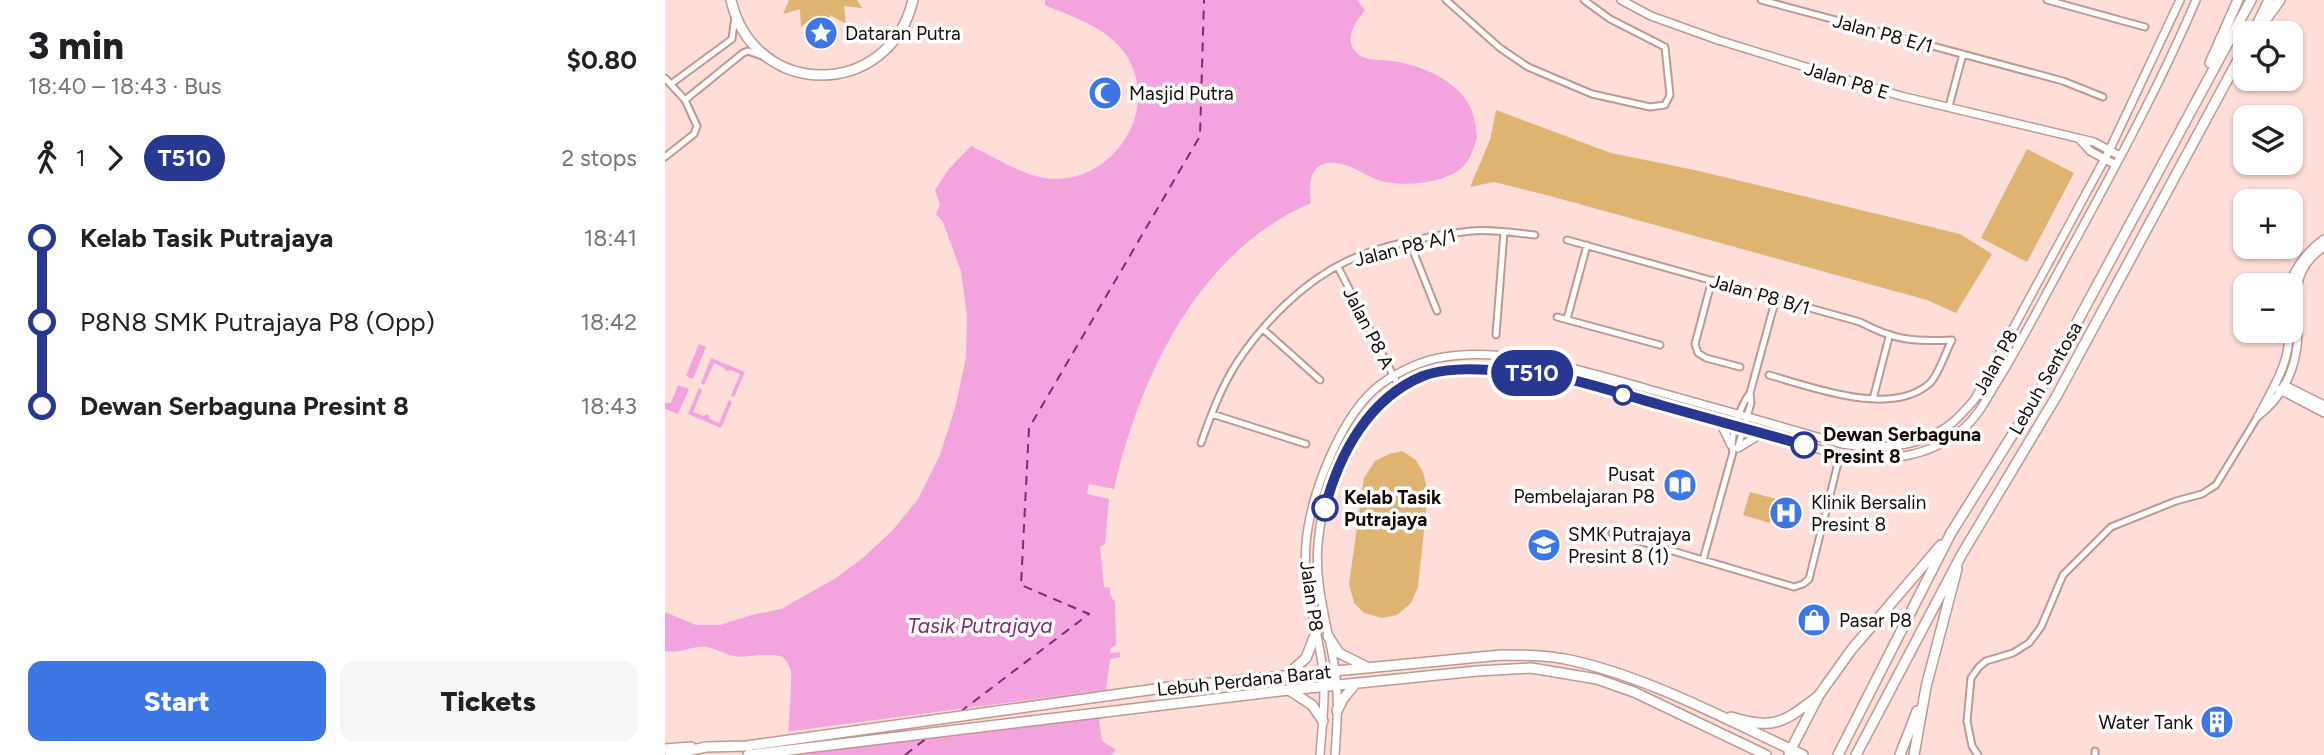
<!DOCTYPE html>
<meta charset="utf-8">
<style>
:root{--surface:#fff;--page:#f6f6f6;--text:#202124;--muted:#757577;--accent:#3d76e5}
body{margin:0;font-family:Figtree,sans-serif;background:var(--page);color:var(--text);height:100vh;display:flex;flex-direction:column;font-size:26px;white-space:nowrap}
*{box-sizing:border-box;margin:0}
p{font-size:23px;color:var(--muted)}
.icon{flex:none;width:38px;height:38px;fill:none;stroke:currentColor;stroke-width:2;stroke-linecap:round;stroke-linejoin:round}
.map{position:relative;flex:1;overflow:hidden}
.sheet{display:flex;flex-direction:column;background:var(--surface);width:665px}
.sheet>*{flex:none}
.badge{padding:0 14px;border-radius:23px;font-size:24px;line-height:46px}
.fabs{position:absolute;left:1568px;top:21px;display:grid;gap:14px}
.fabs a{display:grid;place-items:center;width:70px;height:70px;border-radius:14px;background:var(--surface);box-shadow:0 2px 5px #0004;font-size:35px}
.map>.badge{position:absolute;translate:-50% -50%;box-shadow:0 0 0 4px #fff}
.legs{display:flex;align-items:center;gap:10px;height:77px;padding:0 28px;font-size:23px}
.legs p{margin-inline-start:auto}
.overview{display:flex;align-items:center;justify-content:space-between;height:119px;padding:0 28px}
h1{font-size:38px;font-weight:800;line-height:52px}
.cta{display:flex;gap:14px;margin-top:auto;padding:14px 28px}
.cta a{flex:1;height:80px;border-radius:14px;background:var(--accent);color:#fff;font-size:28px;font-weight:800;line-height:80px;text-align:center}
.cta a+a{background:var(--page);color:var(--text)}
ul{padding:0 28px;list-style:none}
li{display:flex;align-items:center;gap:24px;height:84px;font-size:26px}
li i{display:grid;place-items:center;width:10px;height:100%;margin:0 9px;background:currentColor}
li i::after{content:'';width:18px;height:18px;margin:-9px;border:5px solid;border-radius:50%;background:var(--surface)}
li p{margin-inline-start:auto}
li:first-child i{background:linear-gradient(#0000 50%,currentColor 0)}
li:last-child i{background:linear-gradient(currentColor 50%,#0000 0)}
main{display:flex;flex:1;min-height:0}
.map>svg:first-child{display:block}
.green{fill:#dfb471}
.water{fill:#f3a3dd}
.pier{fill:#ffddd8}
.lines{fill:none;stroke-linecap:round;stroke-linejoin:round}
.ferry{stroke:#842971;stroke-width:2;stroke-dasharray:9 7;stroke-linecap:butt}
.minor-casing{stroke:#bf9892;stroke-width:9}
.tertiary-casing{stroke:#bf9892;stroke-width:10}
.primary-casing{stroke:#bf9892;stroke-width:12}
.minor{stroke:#fff;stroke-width:5}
.tertiary{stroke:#fff;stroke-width:7}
.primary{stroke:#fff;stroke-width:9}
.line-1-casing{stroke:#fff;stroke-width:16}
.line-1{stroke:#283890;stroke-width:10}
.stop-1-dot{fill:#fff;stroke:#283890;stroke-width:3.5}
.labels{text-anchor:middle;stroke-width:7;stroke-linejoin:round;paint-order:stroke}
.poi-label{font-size:19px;fill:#160907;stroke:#fff;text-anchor:start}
.street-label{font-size:19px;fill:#160907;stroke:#fff}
.stop-label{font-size:19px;font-weight:bold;fill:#160907;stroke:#fff;text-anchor:start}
.water-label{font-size:21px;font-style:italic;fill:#842971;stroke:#fff}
</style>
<main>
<section class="sheet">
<div class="overview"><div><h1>3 min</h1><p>18:40 – 18:43 · Bus</p></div><b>$0.80</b></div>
<div class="legs"><svg class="icon" aria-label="walk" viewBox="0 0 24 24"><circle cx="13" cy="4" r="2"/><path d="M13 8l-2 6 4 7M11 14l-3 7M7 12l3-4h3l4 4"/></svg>1<svg class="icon" aria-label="forward" viewBox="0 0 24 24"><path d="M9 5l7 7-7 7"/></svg><b class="badge" style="background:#283890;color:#fff">T510</b><p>2 stops</p></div>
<ul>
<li><i style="color:#283890"></i><b>Kelab Tasik Putrajaya</b><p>18:41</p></li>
<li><i style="color:#283890"></i><span>P8N8 SMK Putrajaya P8 (Opp)</span><p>18:42</p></li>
<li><i style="color:#283890"></i><b>Dewan Serbaguna Presint 8</b><p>18:43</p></li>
</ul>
<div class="cta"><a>Start</a><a>Tickets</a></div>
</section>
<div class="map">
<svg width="1659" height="755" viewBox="0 0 1659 755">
<rect width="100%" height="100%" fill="#ffddd8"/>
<path class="green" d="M124,0H192L197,8L179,6L181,24L165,15L159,31L150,16L136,27L135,9L118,14Z
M831,110L946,153L1034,171L1295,234L1327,254L1291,313L1262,300L885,196L829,182L805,187L825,140Z
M1362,149L1409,173L1362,262L1316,238Z
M737,451L751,460L758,472L763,492L753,587L746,603L732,615L717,618L699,613L689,603L684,584L699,478L710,461L724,454Z
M1085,492L1111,499L1105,523L1078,515Z"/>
<path class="water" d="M380,0H692L700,10C691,22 678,38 691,52C700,62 715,59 726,61C757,64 803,85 809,118C810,126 814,137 810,144C808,150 805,158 801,163C786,184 738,187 716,181C703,177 690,167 677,164C647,157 642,180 646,203C533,252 475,375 449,489L424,484L422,494L444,499L440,544L435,547L439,587L445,588V595L450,602L451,645L446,648L445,653L455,652V657L445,659L441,690L443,704L434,721L437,741L451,750L446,755H121C123,748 127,679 126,671C125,666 121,661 118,657C101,651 86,659 69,656C57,654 45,644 32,647C20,649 13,653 0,651V612L31,625H55L87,615L116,609L171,578L199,557L228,530L253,499L275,455L290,408L301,358L302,315L296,271L278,222L271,214L275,205L270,190L283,170L306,146C330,157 354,174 380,178C445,188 498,111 461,55C442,27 410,18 380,5Z
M34,344L41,347L28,379L21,376Z
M46,358L80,372L69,397L66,396L75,374L66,370L61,371L58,367L49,363L39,385L36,383Z
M13,385L24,389L13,414L0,409V403H6Z
M34,388L37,390L28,412L38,416L43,414L45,419L54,423L64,400L67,402L56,428L23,414Z"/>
<path class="pier" d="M445,689L446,705L441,715L132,755H118L120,747L119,732Z"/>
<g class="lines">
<path class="ferry" d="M295,712L424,614L356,585L364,428L535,136L539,0
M240,755L263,737"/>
<defs>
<path id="minor" d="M781,0L835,48L863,67L927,94L985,107L1000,105L1005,95L1000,47L945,19L919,0
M1096,0L1398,81L1438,97
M1382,0L1480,27
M0,78L20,100L32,126L29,134L0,157
M6,84L67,39L70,16
M20,100L78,53L83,51L97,56
M1284,106L1298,54
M902,240L1195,322C1229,340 1248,342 1287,340C1281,351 1273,376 1265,383C1227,418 1146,387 1104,375
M745,243L772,311
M673,267L735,389
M1047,280L1030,344L1033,353L1041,358L1075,367
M892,317L995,345
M902,319L922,245
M598,329L655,380
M831,335L839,232
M1208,399L1224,337
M547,414L641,444
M536,443C546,415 556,387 573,361C600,321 638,282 682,261C717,245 768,235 806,231C827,229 849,233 870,235
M1073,447L1086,403L1085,393L1111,298
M947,533L1129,587L1138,584L1144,579L1175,455
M1038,560L1068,452C1064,438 1076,404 1085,393
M1430,751V755
M1313,755L1307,746L1302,721L1306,678L1314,667L1321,661L1348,653L1364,643L1376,627L1398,575L1446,527L1511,501L1537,494L1551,485L1593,416"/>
<path id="tertiary" d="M956,0L986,16L1053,40L1186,81L1236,96L1429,142L1455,156
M1416,141L1425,151L1451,165
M1624,285C1631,266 1642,251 1659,239
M1619,385L1659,405
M1613,389L1659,413
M1595,413C1609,386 1625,362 1624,331
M1593,416C1616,398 1628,376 1632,347C1637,308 1618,275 1659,247
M1055,422L1066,445
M1073,448L1096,434
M655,755C657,727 661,698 658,670C653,629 637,585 641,544C645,495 676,414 716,384C734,371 758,360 779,357C840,346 924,372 983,389C1048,407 1112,425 1177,444C1215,450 1256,448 1287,423C1295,416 1303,407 1310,399L1444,151L1515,0
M670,755C672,727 674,698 670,670C664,630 649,586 653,544C658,483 688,415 743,384C749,381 756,377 762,375C837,355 929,387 1001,407C1059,423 1117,439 1175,455C1220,462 1263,459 1299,428C1313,416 1321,400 1330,385C1347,358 1362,330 1377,302C1430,203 1487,104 1531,0"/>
<path id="primary" d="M66,0C89,100 224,100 248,0
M1591,27L1604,0
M1591,33L1615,0
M1545,63L1573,0
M663,636L674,653L700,666
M622,675L641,658L652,630
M624,690L647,705L658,721
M672,711L678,699L691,683
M1066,717C1108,730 1118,723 1152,697
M0,749L26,747
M1124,753L1154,695L1187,649L1276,545
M5,755L41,747L81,746L505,687L836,655C859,655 882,655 905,660C986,678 1062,720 1138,755
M83,755L624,690L812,671L866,668L932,679L969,692L1101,755
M1173,755L1286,533L1376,389L1586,0
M1191,755L1297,554L1391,397L1580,47
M1235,755L1252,711
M1249,755L1261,687L1292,569"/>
</defs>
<use href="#minor" class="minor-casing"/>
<use href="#tertiary" class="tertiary-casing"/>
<use href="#primary" class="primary-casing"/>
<use href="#minor" class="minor"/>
<use href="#tertiary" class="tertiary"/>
<use href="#primary" class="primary"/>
</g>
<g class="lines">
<defs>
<path id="line-1" d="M660,508C674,454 704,398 758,376C779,368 806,369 827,370C843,371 860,371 875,373C917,380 959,395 999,406C1046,419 1092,432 1139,445"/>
</defs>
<use href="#line-1" class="line-1-casing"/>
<use href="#line-1" class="line-1"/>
</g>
<defs>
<symbol id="sight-disc" viewBox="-11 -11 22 22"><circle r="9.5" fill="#3d76e5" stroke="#fff"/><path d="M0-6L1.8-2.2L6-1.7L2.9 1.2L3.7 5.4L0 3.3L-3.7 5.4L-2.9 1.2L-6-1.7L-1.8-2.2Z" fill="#fff"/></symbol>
<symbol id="mosque-disc" viewBox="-11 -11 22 22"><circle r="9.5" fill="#3d76e5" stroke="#fff"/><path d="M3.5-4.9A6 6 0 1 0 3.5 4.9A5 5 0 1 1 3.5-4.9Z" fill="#fff"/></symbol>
<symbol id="library-disc" viewBox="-11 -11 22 22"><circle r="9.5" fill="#3d76e5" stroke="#fff"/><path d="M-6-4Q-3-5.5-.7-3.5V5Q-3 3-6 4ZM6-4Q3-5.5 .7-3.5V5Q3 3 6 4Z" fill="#fff"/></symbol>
<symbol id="hospital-disc" viewBox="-11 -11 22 22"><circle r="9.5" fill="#3d76e5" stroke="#fff"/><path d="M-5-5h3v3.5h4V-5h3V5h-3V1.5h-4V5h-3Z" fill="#fff"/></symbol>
<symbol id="school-disc" viewBox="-11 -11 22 22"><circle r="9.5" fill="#3d76e5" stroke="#fff"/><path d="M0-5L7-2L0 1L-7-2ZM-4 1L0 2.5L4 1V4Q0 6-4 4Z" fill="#fff"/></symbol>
<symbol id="shop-disc" viewBox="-11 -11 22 22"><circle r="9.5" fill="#3d76e5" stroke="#fff"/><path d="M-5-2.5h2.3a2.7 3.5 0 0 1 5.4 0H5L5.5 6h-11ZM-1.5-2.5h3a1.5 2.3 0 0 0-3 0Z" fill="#fff"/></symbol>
<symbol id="building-disc" viewBox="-11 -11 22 22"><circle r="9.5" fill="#3d76e5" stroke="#fff"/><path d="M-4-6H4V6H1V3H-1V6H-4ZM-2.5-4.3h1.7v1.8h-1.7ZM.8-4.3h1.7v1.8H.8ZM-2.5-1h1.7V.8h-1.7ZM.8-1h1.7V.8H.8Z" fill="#fff"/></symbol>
</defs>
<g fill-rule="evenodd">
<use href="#sight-disc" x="137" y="14" width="38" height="38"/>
<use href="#mosque-disc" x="421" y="74" width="38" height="38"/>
<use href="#library-disc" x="996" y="466" width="38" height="38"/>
<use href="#hospital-disc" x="1102" y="494" width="38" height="38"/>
<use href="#school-disc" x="860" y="526" width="38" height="38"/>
<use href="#shop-disc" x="1130" y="601" width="38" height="38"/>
<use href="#building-disc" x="1533" y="703" width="38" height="38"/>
</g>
<g class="stop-1-dot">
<circle cx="958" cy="395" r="9"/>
<circle cx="1139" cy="445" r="12"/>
<circle cx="660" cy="508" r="12"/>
</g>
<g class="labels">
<g class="poi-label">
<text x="180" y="40">Dataran Putra</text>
<text x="464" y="100">Masjid Putra</text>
<text x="990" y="481" text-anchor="end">Pusat<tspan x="990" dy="22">Pembelajaran P8</tspan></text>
<text x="1146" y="509">Klinik Bersalin<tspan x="1146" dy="22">Presint 8</tspan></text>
<text x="903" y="541">SMK Putrajaya<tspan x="903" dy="22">Presint 8 (1)</tspan></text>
<text x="1174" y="627">Pasar P8</text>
<text x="1528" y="729" text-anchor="end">Water Tank</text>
</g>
<g class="street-label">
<text transform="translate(1218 33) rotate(15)" y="7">Jalan P8 E/1</text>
<text transform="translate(1182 80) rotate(17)" y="7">Jalan P8 E</text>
<text transform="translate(740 247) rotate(-14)" y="7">Jalan P8 A/1</text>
<text transform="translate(1095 294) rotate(16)" y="7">Jalan P8 B/1</text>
<text transform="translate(704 328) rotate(63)" y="7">Jalan P8 A</text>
<text transform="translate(1330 362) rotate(-61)" y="7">Jalan P8</text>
<text transform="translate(1380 378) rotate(-60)" y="7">Lebuh Sentosa</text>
<text transform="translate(647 596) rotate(82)" y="7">Jalan P8</text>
<text transform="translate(579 680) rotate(-6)" y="7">Lebuh Perdana Barat</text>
</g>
<g class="stop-label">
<text x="1158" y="441">Dewan Serbaguna<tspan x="1158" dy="22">Presint 8</tspan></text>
<text x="679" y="504">Kelab Tasik<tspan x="679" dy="22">Putrajaya</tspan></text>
</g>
<g class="water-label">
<text x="315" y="633">Tasik Putrajaya</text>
</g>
</g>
</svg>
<div class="fabs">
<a><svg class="icon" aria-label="locate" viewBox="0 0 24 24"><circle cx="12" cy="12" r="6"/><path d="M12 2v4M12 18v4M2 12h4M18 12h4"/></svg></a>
<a><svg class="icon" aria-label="layers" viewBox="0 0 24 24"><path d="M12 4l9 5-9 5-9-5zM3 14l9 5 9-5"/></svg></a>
<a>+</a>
<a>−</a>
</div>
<b class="badge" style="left:867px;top:373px;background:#283890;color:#fff">T510</b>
</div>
</main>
